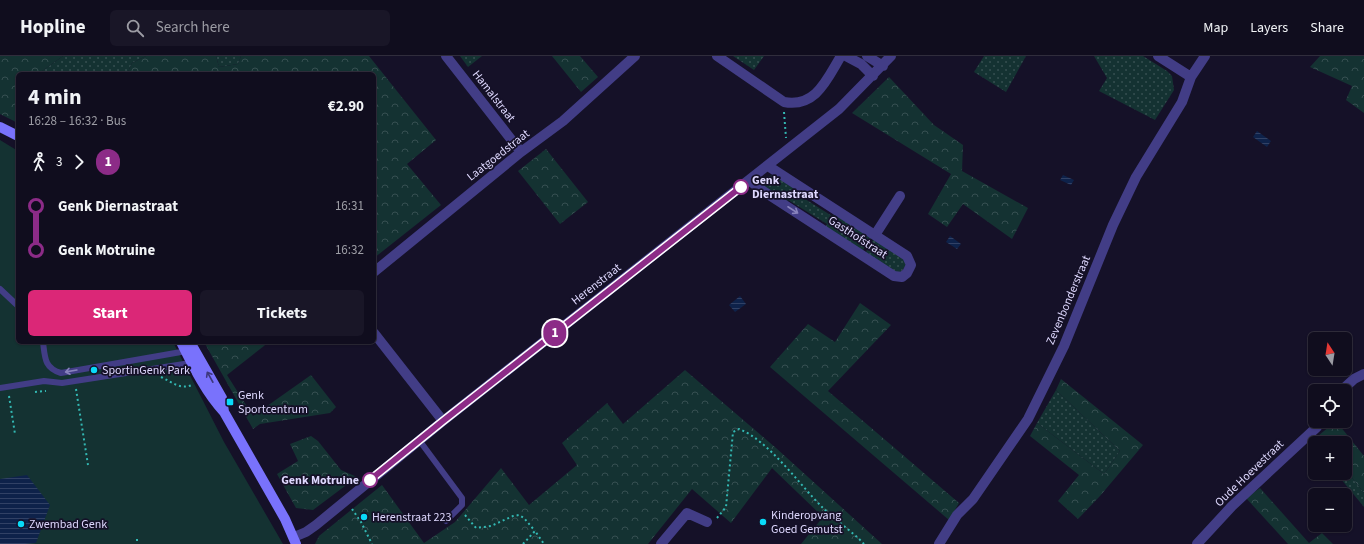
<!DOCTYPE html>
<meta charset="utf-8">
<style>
:root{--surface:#100d1e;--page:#191627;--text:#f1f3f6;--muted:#9c9ca4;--line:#302d3c;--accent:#db2777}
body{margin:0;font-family:"Source Sans 3",sans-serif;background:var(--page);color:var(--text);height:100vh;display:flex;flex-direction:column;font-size:15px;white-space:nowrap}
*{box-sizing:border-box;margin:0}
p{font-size:13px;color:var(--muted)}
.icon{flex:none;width:22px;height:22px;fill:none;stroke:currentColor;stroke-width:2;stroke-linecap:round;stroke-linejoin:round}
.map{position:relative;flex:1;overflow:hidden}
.details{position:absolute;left:16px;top:16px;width:360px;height:272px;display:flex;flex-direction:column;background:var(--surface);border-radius:6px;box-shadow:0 1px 3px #0004,0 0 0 1px var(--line)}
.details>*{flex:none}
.badge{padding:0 8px;border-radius:13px;font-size:14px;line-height:26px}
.needle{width:26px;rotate:348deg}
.tools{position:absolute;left:1308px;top:276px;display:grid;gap:8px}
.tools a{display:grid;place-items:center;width:44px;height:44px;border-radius:6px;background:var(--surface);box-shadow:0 1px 3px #0004,0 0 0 1px var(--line);font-size:20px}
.map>.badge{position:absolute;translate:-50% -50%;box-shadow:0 0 0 2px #fff}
.legs{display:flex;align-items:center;gap:6px;height:44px;padding:0 12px;font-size:13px}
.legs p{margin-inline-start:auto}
.overview{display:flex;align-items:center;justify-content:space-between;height:68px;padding:0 12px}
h1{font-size:22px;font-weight:700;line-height:30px}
.button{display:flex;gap:8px;margin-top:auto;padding:8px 12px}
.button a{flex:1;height:46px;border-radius:6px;background:var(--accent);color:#fff;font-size:16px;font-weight:700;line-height:46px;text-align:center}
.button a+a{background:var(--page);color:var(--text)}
ul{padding:0 12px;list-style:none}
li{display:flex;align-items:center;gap:14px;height:44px;font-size:15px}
li i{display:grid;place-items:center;width:6px;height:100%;margin:0 5px;background:currentColor}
li i::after{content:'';width:10px;height:10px;margin:-5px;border:3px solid;border-radius:50%;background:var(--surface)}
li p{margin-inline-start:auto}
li:first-child i{background:linear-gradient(#0000 50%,currentColor 0)}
li:last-child i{background:linear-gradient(currentColor 50%,#0000 0)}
header{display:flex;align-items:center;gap:24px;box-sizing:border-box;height:56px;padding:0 20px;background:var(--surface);border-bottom:1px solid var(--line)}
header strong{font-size:19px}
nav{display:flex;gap:22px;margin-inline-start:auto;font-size:14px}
.search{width:280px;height:36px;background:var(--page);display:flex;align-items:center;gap:10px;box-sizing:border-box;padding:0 14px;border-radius:6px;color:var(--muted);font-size:15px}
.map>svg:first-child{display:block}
.grass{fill:url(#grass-dots)}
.forest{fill:url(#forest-crowns)}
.garden{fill:#143232}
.water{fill:url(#water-rules)}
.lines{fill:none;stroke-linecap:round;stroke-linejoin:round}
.path{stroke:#33b8b3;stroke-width:2;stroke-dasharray:2 3;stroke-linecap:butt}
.lane{stroke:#423d86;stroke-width:6}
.street{stroke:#423d86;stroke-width:10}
.secondary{stroke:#7972fc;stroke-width:10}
.oneway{stroke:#8883bc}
.oneway2{stroke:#3d387d}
.line-1-casing{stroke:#fff;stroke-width:9}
.line-1{stroke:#8c2b87;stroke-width:6}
.stop-1-dot{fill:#fff;stroke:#8c2b87;stroke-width:2}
.poi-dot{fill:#09dbf9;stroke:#151128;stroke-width:1.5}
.labels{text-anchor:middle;stroke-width:3.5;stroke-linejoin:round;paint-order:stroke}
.street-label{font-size:12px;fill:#ded8fe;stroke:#151128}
.stop-label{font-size:12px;font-weight:bold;fill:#ded8fe;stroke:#151128;text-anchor:start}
.poi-label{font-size:12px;fill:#ded8fe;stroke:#151128;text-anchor:start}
</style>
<header>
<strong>Hopline</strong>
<div class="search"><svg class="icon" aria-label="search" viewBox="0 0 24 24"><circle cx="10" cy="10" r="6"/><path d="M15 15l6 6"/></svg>Search here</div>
<nav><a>Map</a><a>Layers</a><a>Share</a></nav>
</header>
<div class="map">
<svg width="1364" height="488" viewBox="0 0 1364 488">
<defs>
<pattern id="grass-dots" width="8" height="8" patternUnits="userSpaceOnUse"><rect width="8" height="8" fill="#143232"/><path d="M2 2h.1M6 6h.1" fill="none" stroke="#364f51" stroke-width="1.8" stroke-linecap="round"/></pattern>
<pattern id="forest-crowns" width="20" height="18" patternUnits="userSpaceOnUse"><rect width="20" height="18" fill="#143232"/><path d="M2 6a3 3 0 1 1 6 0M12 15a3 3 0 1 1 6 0" fill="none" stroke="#364f51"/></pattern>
<pattern id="water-rules" width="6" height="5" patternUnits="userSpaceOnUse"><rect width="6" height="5" fill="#0e224a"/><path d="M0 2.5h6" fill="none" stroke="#314165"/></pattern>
</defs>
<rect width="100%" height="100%" fill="#151128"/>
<path class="grass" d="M63,0H146L132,7L127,18H38Z
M216,0H241L238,8L219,11Z
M460,0H482L468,11Z
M733,0H764L754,14Z
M984,0H1026L1006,36L974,16Z
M1094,0H1143L1167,15L1172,20L1174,34L1155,64L1099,35L1107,22Z
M773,119L796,132L794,136L832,160L835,157L870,180L871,183L863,194H860L825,172L827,168L788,144L786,147L763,130L766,121Z
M873,184H877L904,201L906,209L901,216L898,217L867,199L866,196Z
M1056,334L1120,395L1104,418L1037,367Z
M1345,413L1364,437V451L1336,417H1345Z"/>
<path class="forest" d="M0,0H63L38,18H18V32L17,33L18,34V67L0,58Z
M146,0H216L219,11L238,8L241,0H369L436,84L407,108L441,149L374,202V18H127L132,7Z
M552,0H580L598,21L581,36Z
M1320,0H1364V57L1346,44L1352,30L1310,11Z
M889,21L934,69L963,89L962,115L1028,152L1012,183L963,148L947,171L928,158L951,118L852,57Z
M546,93L588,146L560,168L518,115Z
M860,247L891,269L828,335L959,447L949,464L770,311L808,268L835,286Z
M204,286H269L227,319L253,360L311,319L336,351L330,357L260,368L253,373Z
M685,314L776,392L882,488H801L823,461L772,412L731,467L692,433L648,488H315L319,480L382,429L424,487L455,466L501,412L529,449L577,409L562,387L607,347L623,368Z
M1061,323L1143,389L1100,440L1078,463L1058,445L1079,419L1030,380L1037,367L1104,418L1120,395L1056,334Z
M1336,365L1364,400V437L1345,413V387H1324L1318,380Z
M311,380L318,385L341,414L357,421L313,454L296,452L277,418L298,405L290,388Z
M1260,432L1309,487L1322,477L1333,488H1288L1246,442Z"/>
<path class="garden" d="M0,84L18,95V286H173L224,386L283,488H0Z"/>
<path class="water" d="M1257,75L1271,85L1267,91L1253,81Z
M1063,119L1074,124L1071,129L1060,124Z
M950,180L961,188L957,193L946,186Z
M740,240L746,248L735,256L729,249Z
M27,419L50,449L36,487L25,488H0V423Z"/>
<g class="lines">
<path class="path" d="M784,56L786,82
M161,321C172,326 180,334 192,329
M76,333L88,409
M35,336L46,335
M9,340L15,378
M352,453L361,466L372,488
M465,459L476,472L491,470L513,460L519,459L524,462L535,475
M717,462L726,451L733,376L739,373C768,384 799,428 822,451C835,464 852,475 864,488
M137,483V488
M523,488L535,475L544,488"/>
<path class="lane" d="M0,233L18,250
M43,286C45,301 44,312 61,317L164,299L181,296L187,293
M0,332L44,325L62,327L184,308L194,305
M419,384L462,442V449L446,465"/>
<path class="street" d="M446,0L521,96
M717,0L784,46C816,52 827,23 841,0
M846,0L861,8L873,20
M867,0L883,10
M1158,0L1191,21
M749,124L763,135L894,220L902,221L907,217L911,209L907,200L768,110
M875,179L900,140
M374,216L521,96L563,65L635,0
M374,277L443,365
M1341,335L1354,323L1364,318
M294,481L306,476L316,469L443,365L839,53L891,0
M661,488L687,457L707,466
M939,488L957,459L973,443L1028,363L1064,290L1113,169L1136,121L1182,46L1191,21L1205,0
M1197,488L1232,450L1317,371L1320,365"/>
<path class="secondary" d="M0,71L18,80
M181,286C193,310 206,337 224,356L285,463L296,488
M190,286L222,342L224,356"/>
</g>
<defs><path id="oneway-shaft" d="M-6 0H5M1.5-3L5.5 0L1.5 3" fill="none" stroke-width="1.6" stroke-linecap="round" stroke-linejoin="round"/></defs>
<g class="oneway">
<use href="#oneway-shaft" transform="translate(793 154) rotate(33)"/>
<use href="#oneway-shaft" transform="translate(71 315) rotate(170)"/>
</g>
<use class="oneway2" href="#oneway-shaft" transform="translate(210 321) rotate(-119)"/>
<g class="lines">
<defs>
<path id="line-1" d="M370,424L443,365L741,131"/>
</defs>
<use href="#line-1" class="line-1-casing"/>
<use href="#line-1" class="line-1"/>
</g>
<g class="stop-1-dot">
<circle cx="741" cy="131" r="7"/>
<circle cx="370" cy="424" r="7"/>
</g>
<g class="poi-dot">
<circle cx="94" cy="314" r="4"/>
<rect x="226" y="342" width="8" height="8" rx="2"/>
<circle cx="364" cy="461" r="4"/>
<circle cx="763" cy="466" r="4"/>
<circle cx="21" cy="468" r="4"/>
</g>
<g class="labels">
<g class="street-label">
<text transform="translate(494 40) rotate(52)" y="4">Hamalstraat</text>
<text transform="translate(498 99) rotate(-38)" y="4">Laatgoedstraat</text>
<text transform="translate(858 181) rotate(33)" y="4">Gasthofstraat</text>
<text transform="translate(596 228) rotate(-38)" y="4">Herenstraat</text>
<text transform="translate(1068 244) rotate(-67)" y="4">Zevenbonderstraat</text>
<text transform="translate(1249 417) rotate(-44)" y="4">Oude Hoevestraat</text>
</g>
<g class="stop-label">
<text x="752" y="128">Genk<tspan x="752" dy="14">Diernastraat</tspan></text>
<text x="359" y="428" text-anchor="end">Genk Motruine</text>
</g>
<g class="poi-label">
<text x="102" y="318">SportinGenk Park</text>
<text x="238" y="343">Genk<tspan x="238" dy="14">Sportcentrum</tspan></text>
<text x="771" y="463">Kinderopvang<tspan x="771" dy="14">Goed Gemutst</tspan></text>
<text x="372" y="465">Herenstraat 223</text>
<text x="29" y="472">Zwembad Genk</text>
</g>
</g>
</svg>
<div class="tools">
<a><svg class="needle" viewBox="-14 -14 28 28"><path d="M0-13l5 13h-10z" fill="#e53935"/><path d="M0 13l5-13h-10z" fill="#9c9ca4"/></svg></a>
<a><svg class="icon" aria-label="locate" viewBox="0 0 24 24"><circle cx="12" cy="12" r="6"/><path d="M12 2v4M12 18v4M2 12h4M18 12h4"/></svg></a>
<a>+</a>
<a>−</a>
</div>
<b class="badge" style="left:555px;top:277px;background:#8c2b87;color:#fff">1</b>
<section class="details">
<div class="overview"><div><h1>4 min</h1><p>16:28 – 16:32 · Bus</p></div><b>€2.90</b></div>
<div class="legs"><svg class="icon" aria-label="walk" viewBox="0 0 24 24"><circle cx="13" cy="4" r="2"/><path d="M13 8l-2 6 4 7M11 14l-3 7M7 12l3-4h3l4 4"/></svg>3<svg class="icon" aria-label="forward" viewBox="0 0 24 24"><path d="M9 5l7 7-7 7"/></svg><b class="badge" style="background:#8c2b87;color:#fff">1</b></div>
<ul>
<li><i style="color:#8c2b87"></i><b>Genk Diernastraat</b><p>16:31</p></li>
<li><i style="color:#8c2b87"></i><b>Genk Motruine</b><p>16:32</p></li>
</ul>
<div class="button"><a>Start</a><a>Tickets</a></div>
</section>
</div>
